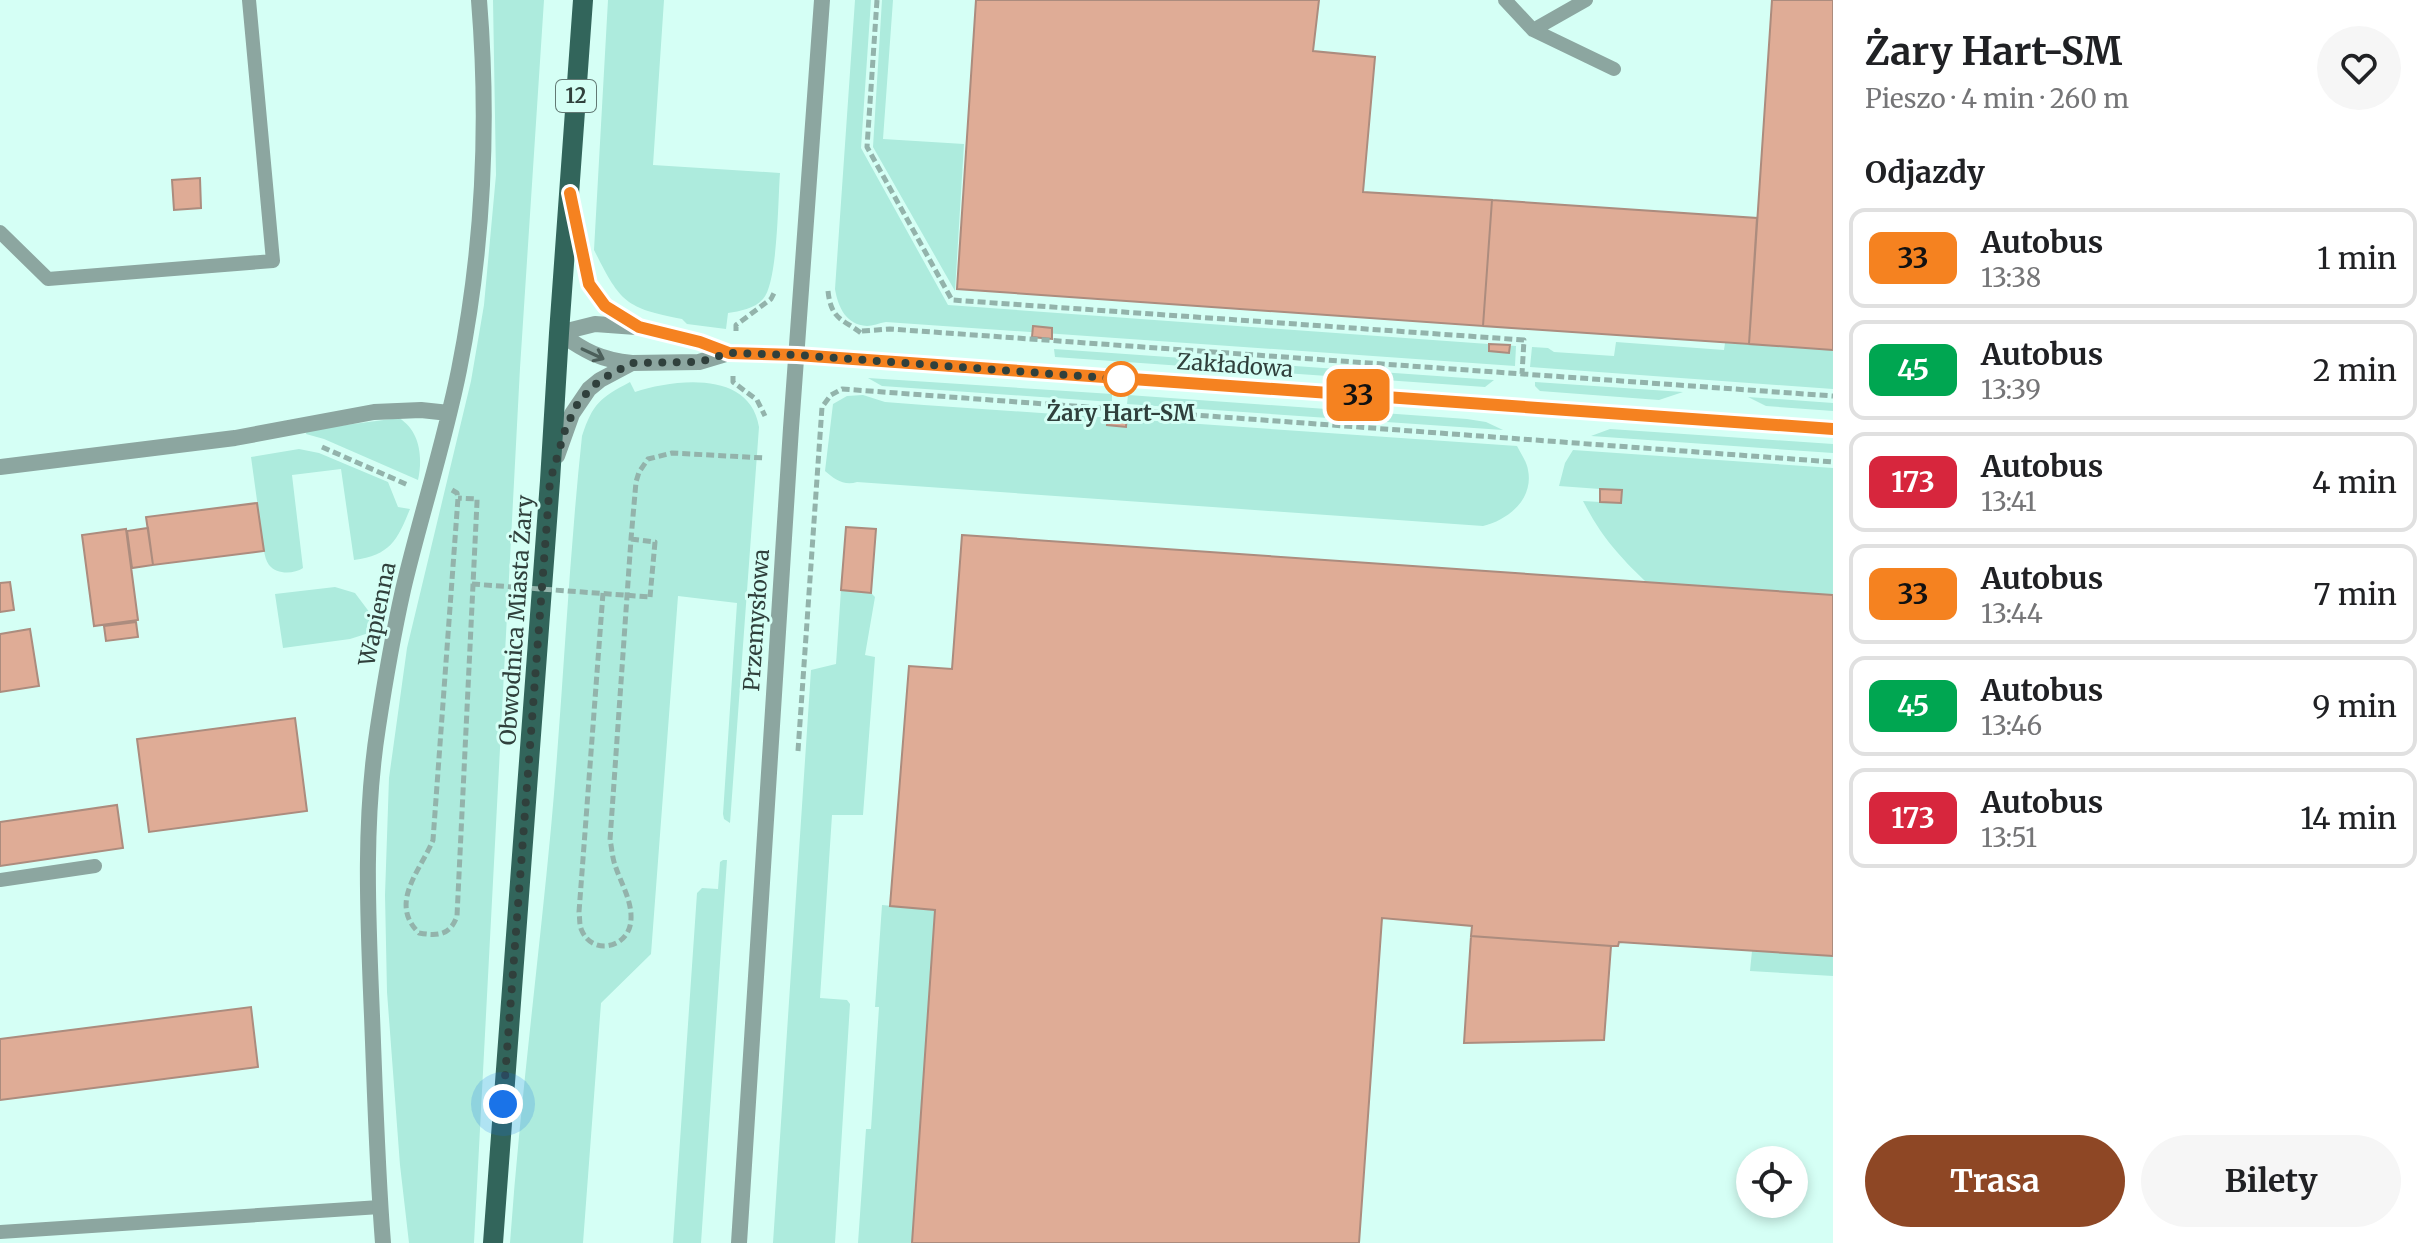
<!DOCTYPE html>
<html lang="pl">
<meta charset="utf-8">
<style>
:root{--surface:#fff;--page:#f6f6f6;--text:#202124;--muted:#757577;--line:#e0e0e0;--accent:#8e4725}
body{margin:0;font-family:Merriweather,serif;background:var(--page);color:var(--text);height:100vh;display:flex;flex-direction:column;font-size:30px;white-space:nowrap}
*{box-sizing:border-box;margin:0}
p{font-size:26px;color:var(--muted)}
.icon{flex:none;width:44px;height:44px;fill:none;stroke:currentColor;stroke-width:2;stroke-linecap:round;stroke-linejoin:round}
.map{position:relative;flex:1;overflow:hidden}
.side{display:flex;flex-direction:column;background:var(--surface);width:600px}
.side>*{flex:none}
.badge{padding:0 16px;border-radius:12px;font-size:28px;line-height:52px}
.controls{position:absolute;left:1736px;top:1146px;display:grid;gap:16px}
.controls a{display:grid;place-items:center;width:72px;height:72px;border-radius:50%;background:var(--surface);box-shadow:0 4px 12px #0003;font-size:40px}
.you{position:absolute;width:40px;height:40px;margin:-20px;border:6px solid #fff;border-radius:50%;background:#1a73e8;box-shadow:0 0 0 12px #1a73e833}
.map>.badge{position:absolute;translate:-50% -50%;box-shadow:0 0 0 4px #fff}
h2{padding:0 32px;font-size:30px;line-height:72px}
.round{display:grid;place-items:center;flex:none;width:84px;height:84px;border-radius:42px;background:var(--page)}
.head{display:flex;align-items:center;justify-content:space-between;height:136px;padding:0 32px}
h1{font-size:38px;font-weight:700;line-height:60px}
.primary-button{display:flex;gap:16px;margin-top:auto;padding:16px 32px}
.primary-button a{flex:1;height:92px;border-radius:48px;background:var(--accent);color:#fff;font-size:32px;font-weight:700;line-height:92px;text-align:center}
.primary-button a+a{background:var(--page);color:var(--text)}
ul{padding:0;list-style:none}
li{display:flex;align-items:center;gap:24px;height:100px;margin:0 16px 12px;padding:0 16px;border:4px solid var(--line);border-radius:16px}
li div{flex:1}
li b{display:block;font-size:30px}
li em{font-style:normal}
li .badge{min-width:88px;font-weight:700;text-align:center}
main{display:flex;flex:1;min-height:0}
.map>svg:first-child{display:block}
.green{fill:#adebdd}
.building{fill:#dfac96;stroke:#ac8c7e;stroke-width:2}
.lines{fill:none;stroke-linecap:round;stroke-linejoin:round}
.path{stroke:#93b3ab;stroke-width:5;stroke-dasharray:8 4;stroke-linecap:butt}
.service{stroke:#8ca6a0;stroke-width:14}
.minor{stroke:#8ca6a0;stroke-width:16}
.primary{stroke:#32655b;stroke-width:20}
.path-bridge{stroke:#93b3ab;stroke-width:5;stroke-dasharray:8 4;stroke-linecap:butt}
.oneway{stroke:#4c5f5a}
.line-casing{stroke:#fff;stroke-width:18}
.line{stroke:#f58220;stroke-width:12}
.walk{stroke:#30403c;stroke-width:8;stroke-dasharray:0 14.4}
.stop-dot{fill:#fff;stroke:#f58220;stroke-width:4}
.labels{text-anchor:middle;stroke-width:6;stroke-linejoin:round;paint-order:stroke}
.shield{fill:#d5fff5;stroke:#627974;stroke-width:2}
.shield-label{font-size:20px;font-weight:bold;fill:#30403c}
.street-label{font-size:22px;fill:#30403c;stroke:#d5fff5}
.stop-label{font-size:22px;font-weight:bold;fill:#30403c;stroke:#d5fff5}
</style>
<main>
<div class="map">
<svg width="1833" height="1243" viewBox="0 0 1833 1243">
<rect width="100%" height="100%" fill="#d5fff5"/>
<path class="green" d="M493,0H544L520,368L474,1243H409L400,1165L387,992L385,895L389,778L407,648L471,381L484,305L496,175Z
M608,0H664L653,165L780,173C778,198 778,283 763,299C754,309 740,311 728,313L726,329L687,324L682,319C624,308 620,301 594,250Z
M855,0H871L861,148L948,305L1516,346L1515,366L886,322C879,323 873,326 867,326C846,325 838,307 835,289Z
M882,0H893L883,139L964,144L955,291L873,147Z
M1616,342L1724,350L1725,343L1833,350V389L1530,367L1532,347L1548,348L1554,352L1614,356Z
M1054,349L1494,380L1485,387L1055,357Z
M868,378L1112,394V402L882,386Z
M630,382L635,392C675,379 750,370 759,427L730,823L724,819L723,814L737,603L678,596L651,954L601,1003L583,1243H510C520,1104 538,966 551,828C563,698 568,567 582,436C593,403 600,398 630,382Z
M1535,382L1683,392L1659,400L1540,391L1535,386Z
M863,395L885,402L924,405L1517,446C1521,454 1527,462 1528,470C1534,499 1508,520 1483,526L857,482C844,486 834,479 825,471L833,404L847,396Z
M1128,395L1467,419L1486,422L1503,430L1127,404Z
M1748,397L1833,403V411L1766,406Z
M399,418C420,431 423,457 418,480L324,439L306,434L307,430Z
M1610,429L1833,444V453L1591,436Z
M299,449L319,453L388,482L398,507L410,509C397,541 390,555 354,560L341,469L292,475L303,568C294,574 277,575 269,565C266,561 265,556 264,551L251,457Z
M1573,450L1833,468V595L1646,582C1618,555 1601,536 1583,501L1600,502V489L1559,486L1565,463Z
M335,587L355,593L376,621L372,632L350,639L283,648L275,594Z
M841,590L871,593L875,597L865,655L875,657L863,815H832L820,998L847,1000L850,1004L835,1243H773L811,670L836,664Z
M723,860H727L701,1243H673L697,893L702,888L718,889L720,862Z
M882,905L935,910L912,1243H858L866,1129H871L879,1007H875Z
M1752,951L1833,956V976L1750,971Z"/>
<path class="building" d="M976,0H1319L1313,51L1375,57L1363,192L1492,200L1483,326L957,289Z
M1772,0H1833V350L1749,344Z
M200,178L201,208L174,210L172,180Z
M1492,200L1757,218L1749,344L1483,326Z
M1033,326L1052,328V339L1032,337Z
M1489,344L1510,345L1509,353L1489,351Z
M1108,414L1127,415L1126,427L1107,425Z
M1600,489L1622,490L1621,503L1600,502Z
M257,503L264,551L153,565L146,517Z
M846,527L876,529L871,593L841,590Z
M148,528L153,565L132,568L127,531Z
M126,529L138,620L94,626L82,535Z
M962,535L1833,595V956L1619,942L1618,946H1611L1471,936L1472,926L1382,918L1359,1243H912L935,910L890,906L909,666L952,669Z
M10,582L14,610L0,612V583Z
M136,622L138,637L106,641L104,626Z
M30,629L39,686L0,692V634Z
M295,718L307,811L149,832L137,739Z
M117,805L123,848L0,866V822Z
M1471,936L1611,946L1604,1040L1464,1043Z
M251,1007L258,1067L0,1100V1039Z"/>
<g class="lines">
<path class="path" d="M877,0L867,147L952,300L1524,340L1522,374
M828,291C831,320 843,319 861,333
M736,331V325L771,299L775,291
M862,331L890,329L1833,396
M733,376V382L757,400L765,416
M322,447L408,485
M452,490L457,493L458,498L433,840C421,870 388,903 419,933C437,936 450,936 457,916L477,502V499L458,498
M631,539L655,542L650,597
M603,593L579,912C580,919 579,925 582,931C592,954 624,949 630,926C635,905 621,884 615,865C612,857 612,848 610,840L631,539L636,482L639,472L648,459L672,453L765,458
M798,751L822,407L831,395L842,389L1833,462"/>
<path class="service" d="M1505,0L1533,30L1614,69
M1533,30L1586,0
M0,232L48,279L273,261L249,0
M0,880L95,866
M0,1232L380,1207"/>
<path class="minor" d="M573,210L589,284L605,306L639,327L700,342L729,353L797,355L1833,429
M559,333L595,324L636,327
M559,333C585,351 600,360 632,363
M557,456L572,414L589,389L600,380L632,363L699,362L729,353
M0,467L235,438L374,412L421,410L449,413
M383,1243C377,1168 375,1092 372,1016C368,920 363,822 378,727C385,681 393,635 403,590C420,517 444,445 459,370C483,250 489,123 479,0
M739,1243L791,428L822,0"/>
<path class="primary" d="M493,1243L550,481L559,333L583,0"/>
<path class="path-bridge" d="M472,584L650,597"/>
</g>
<defs><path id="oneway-shaft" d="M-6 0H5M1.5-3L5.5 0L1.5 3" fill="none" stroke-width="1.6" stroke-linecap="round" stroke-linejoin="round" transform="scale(2)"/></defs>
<use class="oneway" href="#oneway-shaft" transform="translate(593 354) rotate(25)"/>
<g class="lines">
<defs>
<path id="line" d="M570,193L589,284L605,306L639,327L700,342L729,353L797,355L1833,429"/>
</defs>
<use href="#line" class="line-casing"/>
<use href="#line" class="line"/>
<path class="walk" d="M503,1104L550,481L566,427L579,401L600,380L632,363L699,362L729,353L797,355L1121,379"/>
</g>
<circle class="stop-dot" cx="1121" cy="379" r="16"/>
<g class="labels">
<rect class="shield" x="556" y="80" width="40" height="32" rx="6"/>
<g class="shield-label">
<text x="576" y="103">12</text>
</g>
<g class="street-label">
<text transform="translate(1235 365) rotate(4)" y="8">Zakładowa</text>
<text transform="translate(377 614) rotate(-78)" y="8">Wapienna</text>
<text transform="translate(516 620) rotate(-86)" y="8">Obwodnica Miasta Żary</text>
<text transform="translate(756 620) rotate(-86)" y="8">Przemysłowa</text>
</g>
<g class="stop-label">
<text x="1121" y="421">Żary Hart-SM</text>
</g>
</g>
</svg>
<div class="controls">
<a><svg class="icon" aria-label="locate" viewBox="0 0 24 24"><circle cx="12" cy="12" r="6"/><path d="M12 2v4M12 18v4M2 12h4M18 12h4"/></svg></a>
</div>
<div class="you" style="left:503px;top:1104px"></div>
<b class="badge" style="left:1358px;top:395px;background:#f58220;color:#111">33</b>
</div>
<section class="side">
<div class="head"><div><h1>Żary Hart-SM</h1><p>Pieszo · 4 min · 260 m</p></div><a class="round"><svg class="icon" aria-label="heart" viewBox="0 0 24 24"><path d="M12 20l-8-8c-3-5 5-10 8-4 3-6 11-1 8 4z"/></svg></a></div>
<h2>Odjazdy</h2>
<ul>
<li><span class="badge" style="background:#f58220;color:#111">33</span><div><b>Autobus</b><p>13:38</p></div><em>1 min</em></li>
<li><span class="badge" style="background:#00a651;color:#fff">45</span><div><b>Autobus</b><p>13:39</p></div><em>2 min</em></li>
<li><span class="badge" style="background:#d7263d;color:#fff">173</span><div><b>Autobus</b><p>13:41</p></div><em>4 min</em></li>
<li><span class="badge" style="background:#f58220;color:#111">33</span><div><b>Autobus</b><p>13:44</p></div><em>7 min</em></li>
<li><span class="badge" style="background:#00a651;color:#fff">45</span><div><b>Autobus</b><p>13:46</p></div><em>9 min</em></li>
<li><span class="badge" style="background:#d7263d;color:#fff">173</span><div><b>Autobus</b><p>13:51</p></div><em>14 min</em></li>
</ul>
<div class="primary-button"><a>Trasa</a><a>Bilety</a></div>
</section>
</main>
